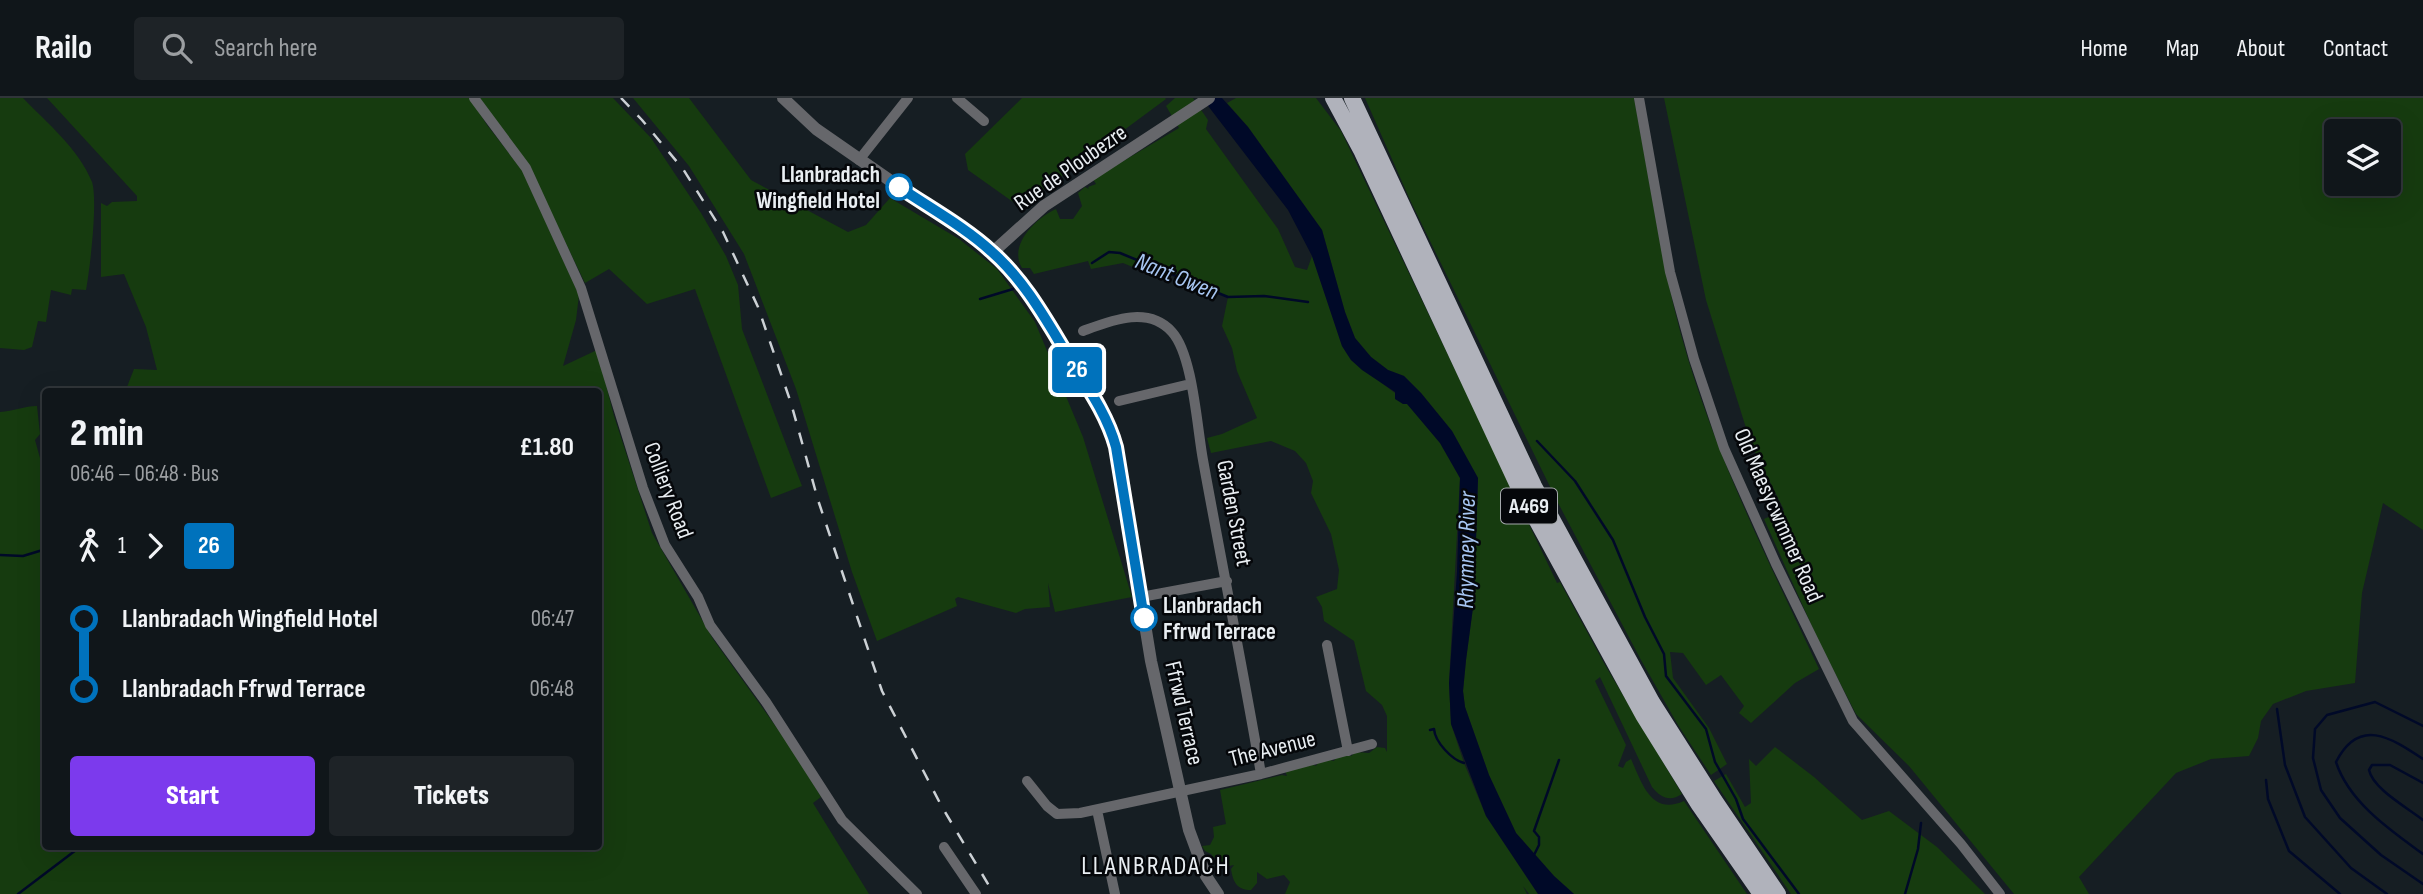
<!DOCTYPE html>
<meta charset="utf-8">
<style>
:root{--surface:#10161a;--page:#1e2327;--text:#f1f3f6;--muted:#9c9fa2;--line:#303539;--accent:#7c3aed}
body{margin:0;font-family:"Sofia Sans Condensed",sans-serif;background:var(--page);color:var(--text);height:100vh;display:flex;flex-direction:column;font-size:26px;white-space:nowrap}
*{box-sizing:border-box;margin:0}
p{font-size:23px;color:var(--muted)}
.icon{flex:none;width:38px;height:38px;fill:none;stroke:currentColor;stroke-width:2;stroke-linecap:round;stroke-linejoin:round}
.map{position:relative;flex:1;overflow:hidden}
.drawer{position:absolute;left:42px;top:290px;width:560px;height:462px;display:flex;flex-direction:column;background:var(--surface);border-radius:7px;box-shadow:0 7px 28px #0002,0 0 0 2px var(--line)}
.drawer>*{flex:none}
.badge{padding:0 14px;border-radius:5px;font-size:24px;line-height:46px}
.buttons{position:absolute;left:2324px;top:21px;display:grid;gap:14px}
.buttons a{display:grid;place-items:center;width:77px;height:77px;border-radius:7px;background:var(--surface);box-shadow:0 7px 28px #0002,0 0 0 2px var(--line);font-size:35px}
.map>.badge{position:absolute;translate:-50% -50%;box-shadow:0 0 0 4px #fff}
.legs{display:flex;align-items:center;gap:10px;height:77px;padding:0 28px;font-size:23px}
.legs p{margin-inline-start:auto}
.headline{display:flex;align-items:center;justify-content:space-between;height:119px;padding:0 28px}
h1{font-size:38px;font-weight:800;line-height:52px}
.button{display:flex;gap:14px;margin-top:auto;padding:14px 28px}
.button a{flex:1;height:80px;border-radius:7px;background:var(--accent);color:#fff;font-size:28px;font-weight:800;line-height:80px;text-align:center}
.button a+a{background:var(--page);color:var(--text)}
ul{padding:0 28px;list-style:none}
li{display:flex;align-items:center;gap:24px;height:70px;font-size:26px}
li i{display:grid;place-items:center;width:10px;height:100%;margin:0 9px;background:currentColor}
li i::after{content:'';width:18px;height:18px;margin:-9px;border:5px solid;border-radius:50%;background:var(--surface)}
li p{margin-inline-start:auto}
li:first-child i{background:linear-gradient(#0000 50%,currentColor 0)}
li:last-child i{background:linear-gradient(currentColor 50%,#0000 0)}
header{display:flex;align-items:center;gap:42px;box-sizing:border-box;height:98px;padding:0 35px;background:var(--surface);border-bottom:2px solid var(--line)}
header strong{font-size:33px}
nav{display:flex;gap:38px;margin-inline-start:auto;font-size:24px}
.search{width:490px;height:63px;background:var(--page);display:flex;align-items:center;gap:18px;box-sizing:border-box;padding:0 24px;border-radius:7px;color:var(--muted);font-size:26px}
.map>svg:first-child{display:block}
.green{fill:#163b0f;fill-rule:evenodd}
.water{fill:#000928}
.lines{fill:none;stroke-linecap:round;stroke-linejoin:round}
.stream{stroke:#000928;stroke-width:2.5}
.minor{stroke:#66676b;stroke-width:10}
.tertiary{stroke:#66676b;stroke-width:12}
.primary{stroke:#b0b2bb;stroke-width:16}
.rail{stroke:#ccd1d5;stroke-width:2.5;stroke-dasharray:12 12;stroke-linecap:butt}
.line-1-casing{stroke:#fff;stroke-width:16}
.line-1{stroke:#0072bc;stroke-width:10}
.stop-1-dot{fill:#fff;stroke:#0072bc;stroke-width:3.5}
.labels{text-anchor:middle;stroke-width:5;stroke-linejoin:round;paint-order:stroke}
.shield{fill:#05070a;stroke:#a5a9ac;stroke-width:2}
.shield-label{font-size:21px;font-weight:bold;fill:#e9eef2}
.street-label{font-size:23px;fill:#e9eef2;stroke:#05070a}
.stop-label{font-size:23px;font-weight:bold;fill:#e9eef2;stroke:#05070a;text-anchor:end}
.water-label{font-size:24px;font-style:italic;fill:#a7c6f2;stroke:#05070a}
.quarter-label{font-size:26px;letter-spacing:2px;fill:#e9eef2;stroke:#05070a}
</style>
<header>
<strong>Railo</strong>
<div class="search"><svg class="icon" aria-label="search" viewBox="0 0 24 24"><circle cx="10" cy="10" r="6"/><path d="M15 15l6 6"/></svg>Search here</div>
<nav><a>Home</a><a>Map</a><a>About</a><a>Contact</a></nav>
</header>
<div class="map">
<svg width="2423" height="796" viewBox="0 0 2423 796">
<rect width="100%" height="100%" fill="#161e23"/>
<path class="green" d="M0,0H23C47,25 79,51 92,84C98,102 90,171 86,192L72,191L71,197L51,192L46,224L38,223L32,249L24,252L0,250Z
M47,0H470L487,27L522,72L579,197L576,222L563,268L597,252L614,318L652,435L713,541L797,658L821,699L813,705L869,796H0V314C13,313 25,308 37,308L40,336L35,342L45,378L46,749H598V294H125L134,271L157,272L146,229L124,176L101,179V105L107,108L112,104L137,103V98Z
M479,0H613L651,40L701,115L726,158L738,187L742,231L802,388L771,400L695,191L647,206L609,171L585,185L554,121Z
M633,0H689L751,82L848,134L866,127L890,100L959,141L997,171L1035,224L1083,339L1132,499L1055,514L1048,485L1050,509L1025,511L1016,515L958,499L955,501L957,508L877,543L852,474L796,291L744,156L689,68Z
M1022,0H1165L1166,1L1020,109L968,72L965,56Z
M1175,0H1193L1208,22L1206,31L1278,131L1295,169L1307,172L1312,158L1342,248L1351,262L1395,295L1403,306L1407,305L1440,345L1460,380L1449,585L1451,626L1464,665L1486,718L1538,796H1529L1523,788L1527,796H1285L1290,784L1284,777L1267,781L1257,774V785L1251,792C1237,792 1233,784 1231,771L1234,767L1223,769L1211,756L1205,753L1202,748L1210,747L1214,739L1213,729L1226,726L1220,692L1282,677L1287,678L1285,672L1306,664L1316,668L1321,660L1334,663L1338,657L1351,658L1356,654L1369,655L1377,649L1385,650L1387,654V618L1382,607L1366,593L1354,543L1324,523L1322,509L1316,499L1337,491L1339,472L1331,436L1311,395L1313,383L1306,365L1295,353L1271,343L1211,355L1207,340L1222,336L1257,320L1237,273L1232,250L1222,228L1228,199L1167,174L1164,182L1123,165L1091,171L1088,163L1034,176L1030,170H1022C1008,147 1036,120 1056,111L1060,121H1073L1082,108L1078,95L1085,89L1089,91L1088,89L1096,86L1093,81L1179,30L1166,8Z
M1236,0H1316L1341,33L1557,485L1560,484L1605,567L1682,696C1670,704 1661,700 1652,689L1600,579L1595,583L1626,647L1618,668L1623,670L1626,664L1631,661C1642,685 1651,718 1684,703L1747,796H1574L1554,778L1516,735L1489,677L1465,609L1463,593L1466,562L1474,502L1478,380L1452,333L1421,295L1404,278L1388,272L1371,259L1355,240L1345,214L1322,132L1248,29L1227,5Z
M1365,0H1634C1651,87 1662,176 1688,261C1721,369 1771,469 1819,571L1795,585L1751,625L1739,615L1744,608L1721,577L1706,587L1683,555L1670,554L1673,580L1709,630L1727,666L1711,677L1678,627L1641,562L1557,403L1411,104Z
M1664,0H2423V432L2383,405L2362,495L2355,585L2306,593L2273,606L2261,623L2258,640L2249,658L2211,661L2176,675L2079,779L2089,796H2014L1909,668L1856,616L1819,544L1764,421L1784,412L1751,346L1706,202ZM2336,33H2389V86H2336Z
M1775,649L1814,679L1862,722L1889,713L1937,749L1985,796H1791L1714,683L1726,676L1745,709L1751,705L1749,661L1756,668Z"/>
<path class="water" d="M1202,0H1222L1248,29L1322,132L1345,214L1355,240L1371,259L1388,272L1404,278L1421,295L1452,333L1478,380L1474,502L1466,562L1463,593L1465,609L1489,677L1516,735L1554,778L1574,796H1538L1486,718L1451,626L1449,585L1457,474L1460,380L1440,345L1407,306H1403L1395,301V294L1362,272L1351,262L1342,248L1312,158L1288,112Z"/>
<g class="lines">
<path class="stream" d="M1092,165L1109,154L1120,155L1228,199L1264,198L1308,204
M980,201L1013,191
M1537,343L1575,383L1613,442L1645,519L1664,556L1666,578L1706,631L1715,664L1736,701L1743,721L1799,796
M0,457L23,458L46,451
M2277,611L2285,667L2305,719L2351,770L2387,796
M2423,628L2375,604L2327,617L2315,631L2313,660L2321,692L2340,720L2381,757L2423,786
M1430,632L1434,631C1435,644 1452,662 1464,665
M2423,661C2390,639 2359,619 2336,664C2349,704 2390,732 2423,756
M2266,682L2268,701L2289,753L2340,796
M2423,685L2390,667H2372L2369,672C2373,691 2408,710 2423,722
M1534,757L1539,747V739L1534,733L1559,662
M18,796L80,749
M1905,796L1918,751L1921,725"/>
<path class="minor" d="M474,0L526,70L581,190L643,390L665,447L698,499L710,527L766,604L842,722L917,796
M957,0L984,23
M1639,0L1670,174L1694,261L1724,350L1776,466L1853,623L1961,746L2000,796
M859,62L908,0
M1083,233C1110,223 1148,207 1172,234C1193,257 1197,330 1203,362C1222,467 1243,571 1261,676
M1119,303L1190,286
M1141,499L1227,483
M1327,547L1348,653
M1027,683L1047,708L1057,716L1080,715L1261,676L1372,646
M1097,712L1115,796
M944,749L976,796"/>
<path class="tertiary" d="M783,0L816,31L993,154C1024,185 1045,222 1068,259C1086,287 1106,316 1116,349L1151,563L1189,732L1206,778L1218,796
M993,154L1044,108L1209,0"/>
<path class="primary" d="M1333,0L1362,54L1520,392L1643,617L1699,707L1761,796
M1352,0L1534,388L1652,604L1715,703L1778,796"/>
<path class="rail" d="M621,0L642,22L683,71L723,134L758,209L791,305L818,402L882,593L942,709L994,796"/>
</g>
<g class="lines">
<defs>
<path id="line-1" d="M899,89C930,110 965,129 992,154C1025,183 1046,222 1068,258C1086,287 1107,316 1116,349L1144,520"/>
</defs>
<use href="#line-1" class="line-1-casing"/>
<use href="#line-1" class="line-1"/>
</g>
<g class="stop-1-dot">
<circle cx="899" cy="89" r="12"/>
<circle cx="1144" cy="520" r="12"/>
</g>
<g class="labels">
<rect class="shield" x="1501" y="390.5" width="56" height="35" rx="5"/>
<g class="shield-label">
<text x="1529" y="415">A469</text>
</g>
<g class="street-label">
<text transform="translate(1070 69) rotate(-35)" y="8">Rue de Ploubezre</text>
<text transform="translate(669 392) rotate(69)" y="8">Colliery Road</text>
<text transform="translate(1235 415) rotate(79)" y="8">Garden Street</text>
<text transform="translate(1779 417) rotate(66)" y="8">Old Maesycwmmer Road</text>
<text transform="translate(1185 615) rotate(77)" y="8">Ffrwd Terrace</text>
<text transform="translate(1272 650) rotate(-14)" y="8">The Avenue</text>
</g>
<g class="stop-label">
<text x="880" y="84">Llanbradach<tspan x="880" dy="26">Wingfield Hotel</tspan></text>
<text x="1163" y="515" text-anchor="start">Llanbradach<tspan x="1163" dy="26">Ffrwd Terrace</tspan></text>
</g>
<g class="water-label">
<text transform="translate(1177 178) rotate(22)" y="8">Nant Owen</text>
<text transform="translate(1466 452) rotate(-89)" y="8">Rhymney River</text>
</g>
<g class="quarter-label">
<text x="1156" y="776">LLANBRADACH</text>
</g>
</g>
</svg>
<div class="buttons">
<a><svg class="icon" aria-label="layers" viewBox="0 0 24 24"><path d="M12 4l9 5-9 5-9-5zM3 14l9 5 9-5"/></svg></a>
</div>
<b class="badge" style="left:1077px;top:272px;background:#0072bc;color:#fff">26</b>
<section class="drawer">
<div class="headline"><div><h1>2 min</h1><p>06:46 – 06:48 · Bus</p></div><b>£1.80</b></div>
<div class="legs"><svg class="icon" aria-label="walk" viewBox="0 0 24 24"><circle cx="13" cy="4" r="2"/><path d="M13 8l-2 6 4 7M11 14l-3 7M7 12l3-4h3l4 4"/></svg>1<svg class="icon" aria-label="forward" viewBox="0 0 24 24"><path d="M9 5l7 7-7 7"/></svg><b class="badge" style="background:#0072bc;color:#fff">26</b></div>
<ul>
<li><i style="color:#0072bc"></i><b>Llanbradach Wingfield Hotel</b><p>06:47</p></li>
<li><i style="color:#0072bc"></i><b>Llanbradach Ffrwd Terrace</b><p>06:48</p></li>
</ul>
<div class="button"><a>Start</a><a>Tickets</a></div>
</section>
</div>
